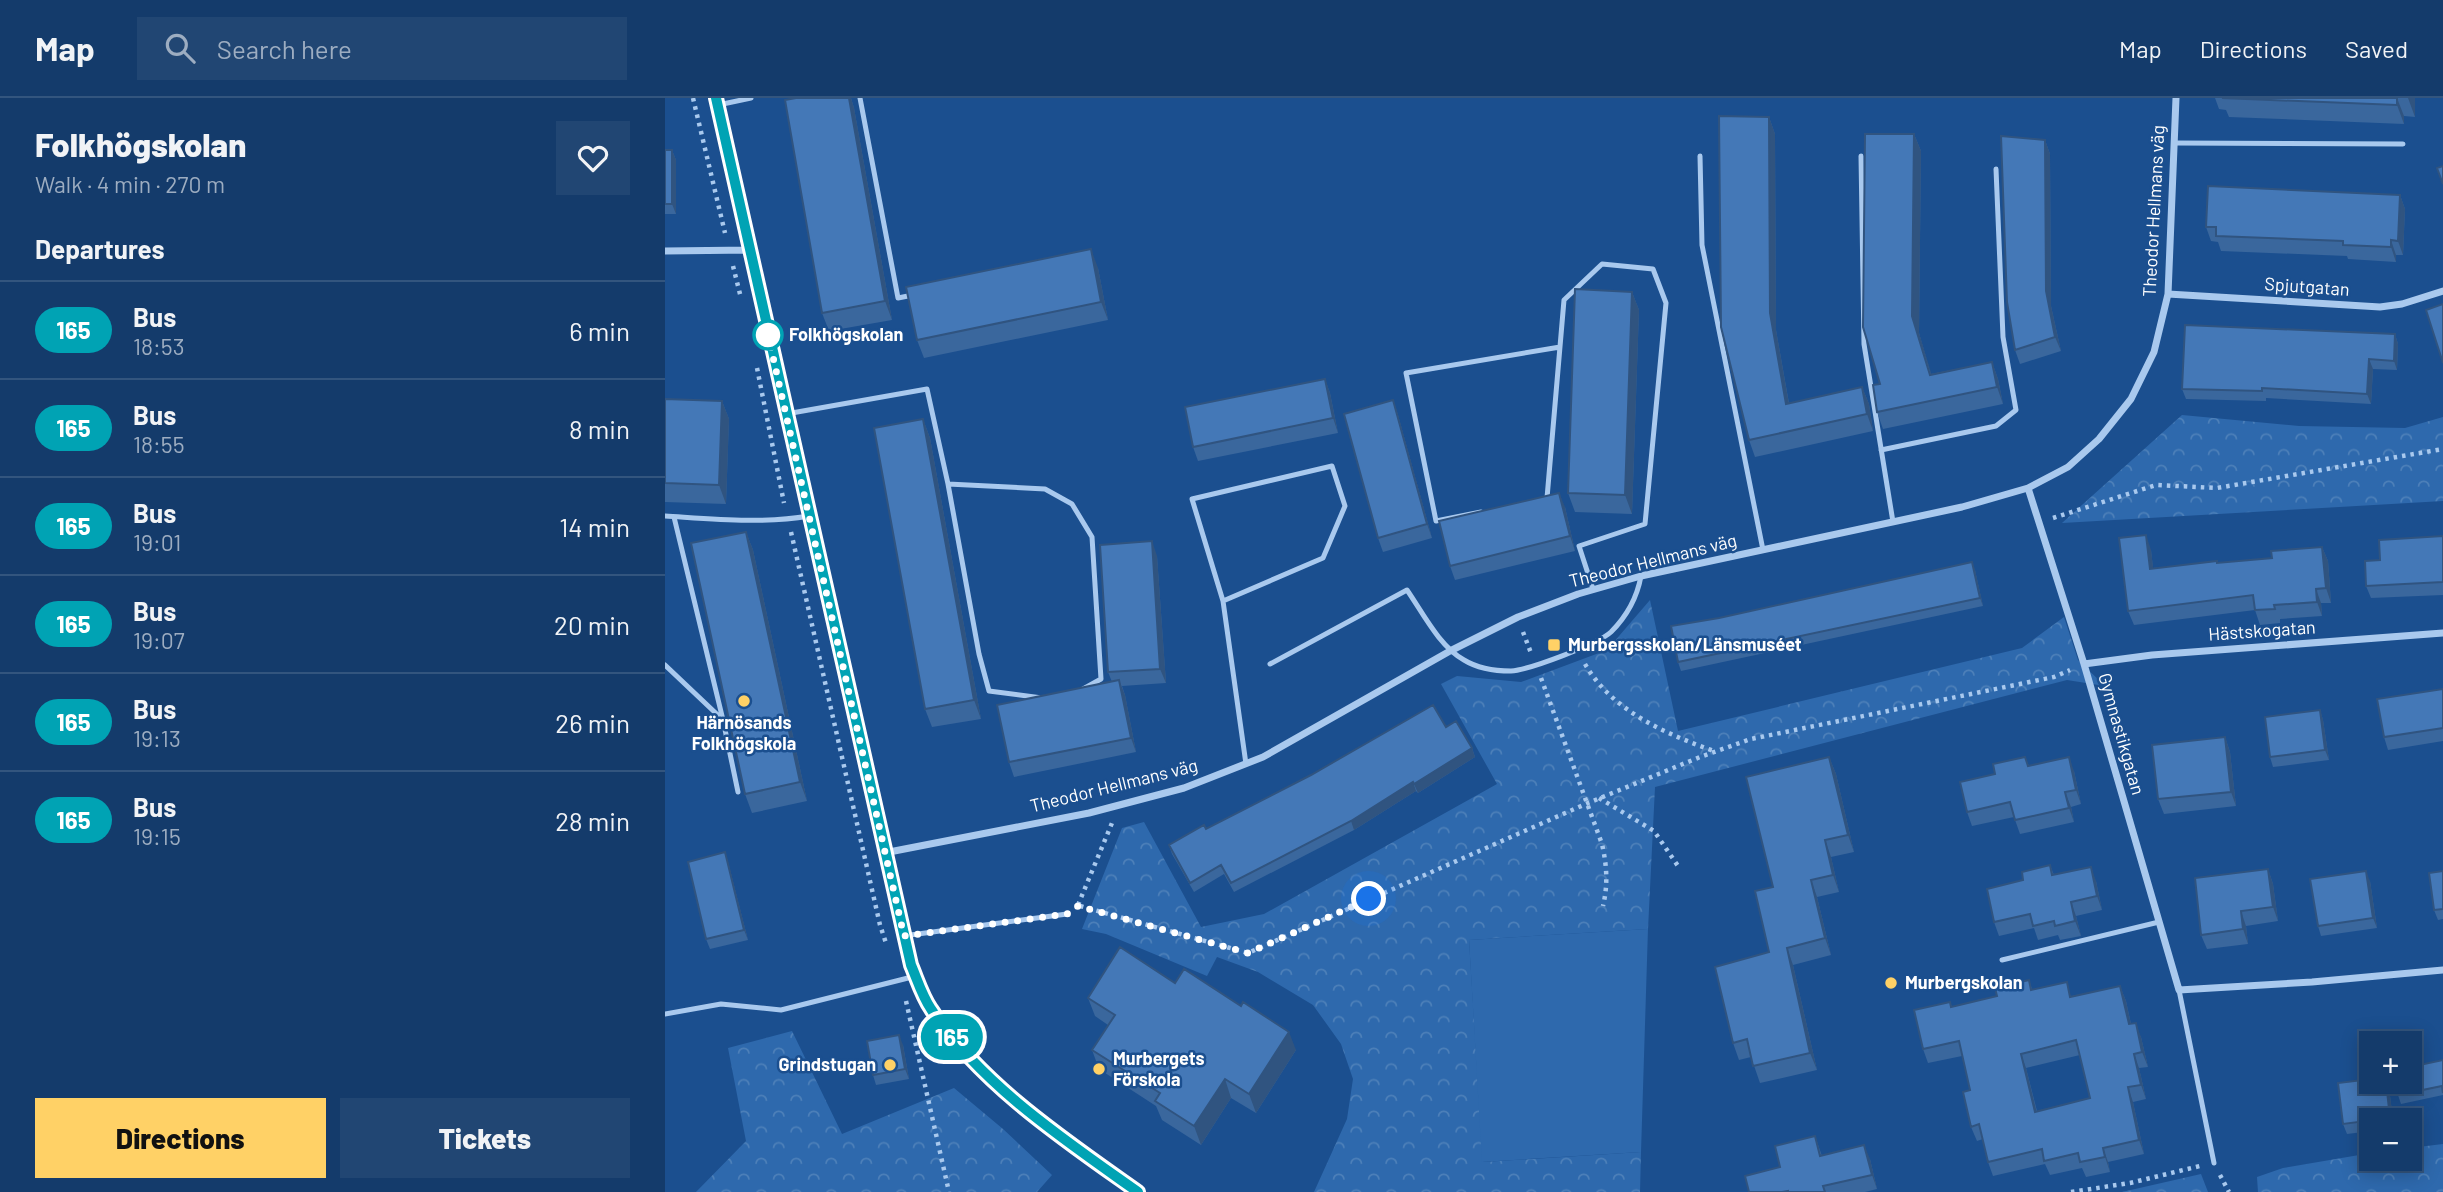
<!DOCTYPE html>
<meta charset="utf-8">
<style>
:root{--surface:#143b6b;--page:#214673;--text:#f1f3f6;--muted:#9dadc1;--line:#33557e;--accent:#ffd166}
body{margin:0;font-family:Barlow,sans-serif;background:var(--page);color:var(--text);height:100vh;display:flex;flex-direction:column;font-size:26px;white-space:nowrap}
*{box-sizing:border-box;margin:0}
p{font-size:23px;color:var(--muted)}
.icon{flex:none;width:38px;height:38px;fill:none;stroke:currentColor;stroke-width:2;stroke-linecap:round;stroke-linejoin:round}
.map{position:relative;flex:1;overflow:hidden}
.drawer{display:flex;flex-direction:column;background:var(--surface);width:665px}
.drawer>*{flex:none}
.badge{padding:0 14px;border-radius:23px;font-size:24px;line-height:46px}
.tools{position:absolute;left:1694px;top:933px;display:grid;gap:14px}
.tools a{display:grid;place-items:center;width:63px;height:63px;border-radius:0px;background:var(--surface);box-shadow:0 4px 18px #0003,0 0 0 2px var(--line);font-size:35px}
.you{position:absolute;width:35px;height:35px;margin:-18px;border:5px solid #fff;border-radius:50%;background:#1a73e8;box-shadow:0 0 0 10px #1a73e833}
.map>.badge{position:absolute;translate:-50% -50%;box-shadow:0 0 0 4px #fff}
h2{padding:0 35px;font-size:26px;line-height:63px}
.round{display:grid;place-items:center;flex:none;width:74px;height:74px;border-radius:0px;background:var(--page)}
.head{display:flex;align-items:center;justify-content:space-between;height:119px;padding:0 35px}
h1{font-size:33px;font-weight:800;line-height:52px}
.button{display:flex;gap:14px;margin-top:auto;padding:14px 35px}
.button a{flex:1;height:80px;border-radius:0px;background:var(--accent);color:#111;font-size:28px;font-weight:800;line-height:80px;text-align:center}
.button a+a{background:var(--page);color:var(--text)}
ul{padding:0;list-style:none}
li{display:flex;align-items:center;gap:21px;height:98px;padding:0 35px;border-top:2px solid var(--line)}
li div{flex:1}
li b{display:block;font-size:26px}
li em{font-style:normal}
li .badge{min-width:77px;font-weight:700;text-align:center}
header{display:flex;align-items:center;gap:42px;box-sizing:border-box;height:98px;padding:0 35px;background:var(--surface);border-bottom:2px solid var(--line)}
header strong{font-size:33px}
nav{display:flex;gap:38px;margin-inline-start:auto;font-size:24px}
.search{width:490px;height:63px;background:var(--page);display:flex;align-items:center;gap:18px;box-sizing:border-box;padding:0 24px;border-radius:0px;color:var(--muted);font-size:26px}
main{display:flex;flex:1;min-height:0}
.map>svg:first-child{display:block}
.forest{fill:url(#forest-crowns)}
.garden{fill:#2e69ad}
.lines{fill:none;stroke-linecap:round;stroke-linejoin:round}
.path{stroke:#a9c9ee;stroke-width:4.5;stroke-dasharray:3.5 5;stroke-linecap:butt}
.service{stroke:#a9c9ee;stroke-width:5}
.minor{stroke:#a9c9ee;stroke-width:7}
.wall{fill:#3a679d;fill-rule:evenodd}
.shaded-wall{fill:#305480}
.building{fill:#4478b7;stroke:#305480;stroke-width:2;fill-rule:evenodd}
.line-casing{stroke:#fff;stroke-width:16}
.line{stroke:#00a3b4;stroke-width:10}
.walk{stroke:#fff;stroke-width:7;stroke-dasharray:0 12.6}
.stop-dot{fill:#fff;stroke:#00a3b4;stroke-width:3.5}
.poi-dot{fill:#ffd166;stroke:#1b4f8f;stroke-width:2.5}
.labels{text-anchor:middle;stroke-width:5;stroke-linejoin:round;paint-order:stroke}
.street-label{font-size:18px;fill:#fff;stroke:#1b4f8f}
.stop-label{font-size:18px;font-weight:bold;fill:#fff;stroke:#1b4f8f;text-anchor:start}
.poi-label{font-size:18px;font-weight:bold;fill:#fff;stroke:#1b4f8f;text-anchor:start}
</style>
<header>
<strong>Map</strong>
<div class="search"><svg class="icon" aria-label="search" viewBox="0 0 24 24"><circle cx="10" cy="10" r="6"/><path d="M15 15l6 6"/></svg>Search here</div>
<nav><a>Map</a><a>Directions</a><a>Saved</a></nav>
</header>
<main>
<section class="drawer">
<div class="head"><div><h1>Folkhögskolan</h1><p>Walk · 4 min · 270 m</p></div><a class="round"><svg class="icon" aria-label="heart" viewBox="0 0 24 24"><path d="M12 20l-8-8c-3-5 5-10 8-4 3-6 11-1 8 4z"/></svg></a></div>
<h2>Departures</h2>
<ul>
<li><span class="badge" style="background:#00a3b4;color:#fff">165</span><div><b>Bus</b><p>18:53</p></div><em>6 min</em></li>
<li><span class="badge" style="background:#00a3b4;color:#fff">165</span><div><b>Bus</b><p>18:55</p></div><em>8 min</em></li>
<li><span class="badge" style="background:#00a3b4;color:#fff">165</span><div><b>Bus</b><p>19:01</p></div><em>14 min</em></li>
<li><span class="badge" style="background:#00a3b4;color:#fff">165</span><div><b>Bus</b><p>19:07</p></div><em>20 min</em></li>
<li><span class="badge" style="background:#00a3b4;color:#fff">165</span><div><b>Bus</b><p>19:13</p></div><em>26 min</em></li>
<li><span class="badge" style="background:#00a3b4;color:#fff">165</span><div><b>Bus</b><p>19:15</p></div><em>28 min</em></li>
</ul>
<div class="button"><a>Directions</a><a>Tickets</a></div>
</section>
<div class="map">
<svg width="1778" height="1094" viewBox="0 0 1778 1094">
<defs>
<pattern id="forest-crowns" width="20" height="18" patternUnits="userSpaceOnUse" patternTransform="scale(1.75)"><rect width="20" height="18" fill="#2e69ad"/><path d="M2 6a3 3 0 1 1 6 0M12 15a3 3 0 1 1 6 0" fill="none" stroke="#4d80b9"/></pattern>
</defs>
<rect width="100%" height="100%" fill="#1b4f8f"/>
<path class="forest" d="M1517,317L1634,328L1740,330L1778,319V403L1397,425Z
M985,502L1013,633L1357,550L1399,519L1413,562L1440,588L1402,582L990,689L983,831L804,842L818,1064L976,1054L975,1094H649L682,1021L688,981L676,946L648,907L593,874L552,859L542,878L441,836L417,831L457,730L479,724L536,829L599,816L832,686L776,586L792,578L856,584L942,552Z
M127,933L177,1036L289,990L338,1031L387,1077L372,1094H31L81,1043L63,950Z
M1778,1046V1094H1593L1592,1079L1618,1070L1706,1055V1060H1745V1050Z
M1536,1076L1543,1094H1457Z"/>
<path class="garden" d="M983,831L976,1054L817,1064L804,842Z"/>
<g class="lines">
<path class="path" d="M28,0L60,135
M68,168L76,200
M92,270L119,405
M1388,420L1491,387L1552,390L1778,351
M126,434L215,827L221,845
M858,534L866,555
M920,566C947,613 1001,636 1049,653
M876,580L937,746C942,768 943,787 938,808
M934,700L989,733L1013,768
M413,807L447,725
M415,808L583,855L923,705L1035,659L1086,641L1389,579L1405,572
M241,903L284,1094
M1555,1077L1564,1094
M1406,1094L1465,1085L1535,1068"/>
<path class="service" d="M195,0L233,200L248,197
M53,7L86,0
M1509,45L1738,46
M1035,58L1037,147L1098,452
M1196,58L1199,246L1228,424
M121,316L262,291L283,386L314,556L324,593L377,600
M1216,352L1331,328L1351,312L1338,239L1331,71
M283,386L380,391L407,406L427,439L436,581L418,591
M878,401L882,400L899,202L937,166L988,171L1001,205L980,426L914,448L928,491
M816,414L771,423L741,275L895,249
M0,418C48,421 97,426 144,418
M9,419L58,622L73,694
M558,503L658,460L680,408L667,368L527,401L558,503L581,666
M605,566L742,492C758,515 774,548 799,562C812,570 831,573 846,573C864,572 933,546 946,534C962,518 972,500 976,478
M0,567L58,622
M238,838L402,816
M1337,862L1494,824
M1514,892L1549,1065
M0,916L56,906L116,912L251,878"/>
<path class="minor" d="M51,0L246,867C252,881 257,898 266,911C316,986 400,1042 473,1094
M0,153L85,152
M1503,196L1715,209L1737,206L1778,193
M1363,390L1419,566L1514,892L1647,884L1778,872
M1419,566L1487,557L1778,535
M219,755L424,715L519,690L598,659L785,553L853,519L913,496L976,478L1297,409L1363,390L1403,369L1434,341L1466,301L1489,254L1503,196L1511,0"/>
</g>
<path class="wall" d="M131,0H186L189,10L227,222L164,233L157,215Z
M1550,0H1750V19L1739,18V26L1564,19L1561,12L1554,11Z
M1104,19L1110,36L1111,232L1124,305L1197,289L1204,306L1208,333L1090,359L1084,342Z
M1249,36L1256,53L1254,235L1266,276L1327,264L1333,281L1338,306L1218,331L1212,314Z
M1380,42L1385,56L1386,208L1396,253L1355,266L1350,252Z
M0,52H7L11,62V116H0Z
M1735,97L1740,111L1738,157H1731V164L1683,161L1682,158L1556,153L1553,144L1546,143L1541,129Z
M433,170L443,222L259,260L252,242Z
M967,194L974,212L967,416L910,414L903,395Z
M1730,236L1733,246L1732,272L1708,271L1706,306L1601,300V303L1521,301L1517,291Z
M660,281L665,295L673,335L533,363L528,349Z
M0,301L57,303L64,321L61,406L0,404Z
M728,302L733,317L767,440L718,454L713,440Z
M258,321L265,340L316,621L267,629L260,611Z
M900,409L910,453L790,482L785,468Z
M81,434L88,452L142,703L87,715L80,696Z
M1778,438V497L1706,500L1701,488L1715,462Z
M1657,449L1663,463L1666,505H1656L1657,518L1615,521V525L1595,527L1590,512L1469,527L1463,513L1486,452L1488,470L1607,460Z
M492,458L501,585L457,588L460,597L471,654L349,679L344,664L447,584L443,574Z
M1310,472L1318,508L1016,573L1013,564L1054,520Z
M1778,591V643L1723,652L1719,639Z
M1655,612L1658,622L1664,662L1608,669L1605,659Z
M781,629L807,650L810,659L753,695L751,693L689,732L569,794L559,776L529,794L507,756L504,747Z
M1560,639L1565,654L1571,708L1499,716L1493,701Z
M1164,659L1171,676L1189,754L1166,759L1174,794L1152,799L1166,857L1128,867L1152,972L1095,985L1086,959L1074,962L1068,945L1104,854Z
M1360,659L1364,668L1409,673L1416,706L1406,709L1409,724L1355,736L1349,719L1307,728L1302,714L1330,676Z
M60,754L63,764L83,842L45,851L41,841Z
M1385,767L1389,777L1431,783L1437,812L1411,818L1416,838L1395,842L1393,837L1373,842L1369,830L1334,838L1329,824L1358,782Z
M1603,771L1608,786L1613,823L1581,828L1583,846L1542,851L1536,837Z
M1778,773V821L1773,822L1769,812Z
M1705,783L1712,830L1656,838L1653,828Z
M1364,882L1367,891L1407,898L1455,888L1461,903L1466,926L1476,939L1483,969L1474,970L1481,1001L1468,1004L1479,1056L1443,1064L1445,1074L1421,1079L1417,1070L1385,1077L1380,1066L1328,1078L1323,1064L1318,1041L1312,1043L1306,1029L1305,992L1297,958L1263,965L1258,951L1285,904L1287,909L1332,898ZM1415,957L1425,1000L1372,1013L1361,970Z
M510,885L631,952L591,1015L566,1000L536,1047L497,1022L491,1008L434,971L427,952L443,927L430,918L423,900Z
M238,947L244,981L211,987L208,977Z
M1778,962V997L1736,1006L1733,997Z
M1724,990L1728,1022H1706V1033L1682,1036L1678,1026Z
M1150,1038L1157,1058L1205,1061L1212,1091L1200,1094H1084L1115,1069Z"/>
<path class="shaded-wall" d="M184,0H186L189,10L227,222L220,203Z
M1732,0L1739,18V26L1732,7Z
M1743,0H1750V19Z
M1104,19L1110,36L1111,232L1127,323L1121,306L1105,215Z
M1249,36L1256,53L1254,235L1272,294L1247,218Z
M1380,42L1385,56L1386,208L1396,253L1390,239L1381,193Z
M7,52L11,62V116L7,106Z
M1735,97L1740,111L1738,157L1733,143Z
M1726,142L1731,157V164L1726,149Z
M426,151L433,170L443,222L436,204Z
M967,194L974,212L967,416L960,397Z
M1730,236L1733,246L1732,272L1729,263Z
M1704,261L1708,271L1706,306L1702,296Z
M1327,264L1333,281L1338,306L1332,289Z
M660,281L665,295L673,335L668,320Z
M1197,289L1204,306L1208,333L1202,316Z
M728,302L733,317L767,440L762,426Z
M57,303L64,321L61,406L54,387Z
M258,321L265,340L316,621L309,602Z
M894,395L900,409L910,453L905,438Z
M81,434L88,452L142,703L135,684Z
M1481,437L1486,452L1490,485L1485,471Z
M487,443L492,458L501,585L495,571Z
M1657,449L1663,463L1666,505L1661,490Z
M1307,464L1310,472L1318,508L1315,500Z
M1651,491L1656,505L1657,518L1652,504Z
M454,582L460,597L471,654L466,640Z
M1655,612L1658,622L1664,662L1660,652Z
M1560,639L1565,654L1571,708L1566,694Z
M807,650L810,659L753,695L749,686Z
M1164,659L1171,676L1189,754L1183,737Z
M1404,659L1409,673L1416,706L1411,692Z
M748,684L751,693L689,732L686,723Z
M1400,694L1406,709L1409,724L1404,710Z
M1160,742L1166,759L1174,794L1168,777Z
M60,754L63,764L83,842L79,832Z
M1426,769L1431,783L1437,812L1432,798Z
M1603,771L1608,786L1613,823L1608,809Z
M1701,773L1705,783L1712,830L1708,820Z
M1146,782L1152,799L1166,857L1160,840Z
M1406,804L1411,818L1416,838L1410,823Z
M1576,813L1581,828L1583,846L1578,831Z
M1122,850L1128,867L1152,972L1145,955Z
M1455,888L1461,903L1469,941L1464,926Z
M1471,925L1476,939L1483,969L1477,954Z
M624,934L631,952L591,1015L584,996Z
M234,937L238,947L244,981L240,971Z
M1356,956L1361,970L1375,1028L1370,1014Z
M1469,956L1474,970L1481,1001L1476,987Z
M560,981L566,1000L536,1047L529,1028Z
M1721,984L1724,990L1728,1022H1726L1725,1020Z
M1463,989L1468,1004L1479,1056L1474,1042Z
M1199,1047L1205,1061L1212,1091L1207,1077Z
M1438,1050L1443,1064L1445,1074L1440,1059Z"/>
<path class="building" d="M131,0H184L220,203L157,215L120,2Z
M1557,0H1732V7Z
M1054,18L1104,19L1105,215L1121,306L1197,289L1202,316L1084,342L1056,229Z
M1200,36H1249L1247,218L1265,277L1327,264L1332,289L1212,314L1208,287L1215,286L1198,229Z
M1336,38L1380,42L1381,193L1390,239L1350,252L1342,204Z
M0,52H7V106H0Z
M1778,68V86L1772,70Z
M1543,88L1735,97L1733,143L1726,142V149L1678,147V143L1551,138V129H1541Z
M426,151L436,204L252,242L241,189Z
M910,191L967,194L960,397L903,395Z
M1778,206V265L1761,212Z
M1520,227L1730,236L1729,263L1704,261L1702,296L1597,290V293L1517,291Z
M660,281L668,320L528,349L520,309Z
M0,301L57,303L54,387L0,385Z
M728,302L762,426L713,440L679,316Z
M258,321L309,602L260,611L209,330Z
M894,395L905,438L785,468L774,423Z
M81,434L135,684L80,696L26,445Z
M1481,437L1485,471L1552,463V465L1607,460L1606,453L1657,449L1661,490L1651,491L1652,504L1609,507L1610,511L1590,512L1588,497L1463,513L1454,440Z
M1778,438V484L1701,488L1700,463L1715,462L1714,442Z
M487,443L495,571L443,574L435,447Z
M1307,464L1315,500L1013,564L1006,528L1054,520Z
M454,582L466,640L344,664L332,607Z
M1778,591V630L1719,639L1712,601Z
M768,607L781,629L791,623L807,650L749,686L748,684L686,723L566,785L556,767L525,785L504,747L539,727L541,731L646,677Z
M1655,612L1660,652L1605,659L1600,619Z
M1560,639L1566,694L1493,701L1487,647Z
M1164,659L1183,737L1160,742L1168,777L1146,782L1160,840L1122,850L1145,955L1088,968L1082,941L1068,945L1050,869L1104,854L1090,793L1108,789L1081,679Z
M1360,659L1363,668L1404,659L1411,692L1400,694L1404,710L1350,722L1345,704L1302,714L1295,684L1330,676L1328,666Z
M60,754L79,832L41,841L23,764Z
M1385,767L1387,777L1426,769L1432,798L1406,804L1410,823L1390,828L1389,823L1368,828L1365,816L1329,824L1322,791L1358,782L1357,774Z
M1603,771L1608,809L1576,813L1578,831L1536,837L1530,780Z
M1701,773L1708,820L1653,828L1645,781Z
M1778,773V811L1769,812L1764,775Z
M455,849L510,885L519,871L576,908L578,904L624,934L584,996L560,981L529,1028L490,1003L495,995L427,952L450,917L423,900Z
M1364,882L1366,892L1402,884L1405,899L1455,888L1464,926L1471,925L1477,954L1469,956L1476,987L1463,989L1474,1042L1438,1050L1440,1059L1415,1064L1413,1055L1379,1063L1377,1051L1323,1064L1314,1026L1306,1029L1298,994L1305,992L1294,943L1258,951L1249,912L1285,904L1286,909L1332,898L1330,890ZM1411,942L1425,1000L1370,1014L1356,956Z
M234,937L240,971L208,977L202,943Z
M1778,962V995L1777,988L1733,997L1730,984H1745V969Z
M1706,981V984H1721L1725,1020L1678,1026L1673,985Z
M1150,1038L1155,1058L1199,1047L1207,1077L1158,1088L1160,1094H1123V1093L1117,1094H1084L1080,1078L1115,1069L1110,1048Z"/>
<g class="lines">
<defs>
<path id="line" d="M51,0L246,867C252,881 257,898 266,911C315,986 401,1043 473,1094"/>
</defs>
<use href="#line" class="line-casing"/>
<use href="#line" class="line"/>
<path class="walk" d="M103,237L239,838L402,816L413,808L583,855L704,801"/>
</g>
<circle class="stop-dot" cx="103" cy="237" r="14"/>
<g class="poi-dot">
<rect x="882" y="540" width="14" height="14" rx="3.5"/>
<circle cx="79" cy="603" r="7"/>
<circle cx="1226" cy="885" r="7"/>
<circle cx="225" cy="967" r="7"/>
<circle cx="434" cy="971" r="7"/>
</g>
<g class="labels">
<g class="street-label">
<text transform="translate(1489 113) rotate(-87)" y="6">Theodor Hellmans väg</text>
<text transform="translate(1642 189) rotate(4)" y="6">Spjutgatan</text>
<text transform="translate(988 463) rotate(-14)" y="6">Theodor Hellmans väg</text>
<text transform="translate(1597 533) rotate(-4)" y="6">Hästskogatan</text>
<text transform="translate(1456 636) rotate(74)" y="6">Gymnastikgatan</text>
<text transform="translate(449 688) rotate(-14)" y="6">Theodor Hellmans väg</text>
</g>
<g class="stop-label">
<text x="124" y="243">Folkhögskolan</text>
</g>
<g class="poi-label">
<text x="903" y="553">Murbergsskolan/Länsmuséet</text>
<text x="79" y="631" text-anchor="middle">Härnösands<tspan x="79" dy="21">Folkhögskola</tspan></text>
<text x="1240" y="891">Murbergskolan</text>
<text x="448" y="967">Murbergets<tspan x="448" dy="21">Förskola</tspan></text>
<text x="211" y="973" text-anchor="end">Grindstugan</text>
</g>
</g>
</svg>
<div class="tools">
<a>+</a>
<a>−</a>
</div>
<div class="you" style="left:704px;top:801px"></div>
<b class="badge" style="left:287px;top:939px;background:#00a3b4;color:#fff">165</b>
</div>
</main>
